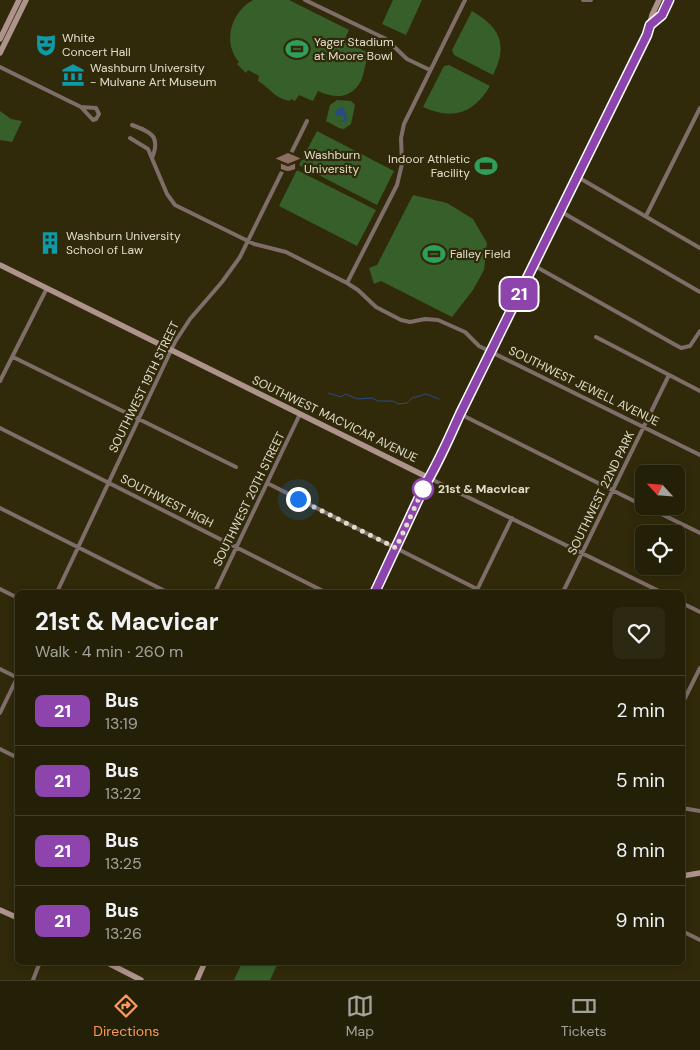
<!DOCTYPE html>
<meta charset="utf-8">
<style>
:root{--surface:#242008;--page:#2c2812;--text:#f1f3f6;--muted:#a3a39c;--line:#413e29;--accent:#ff9b5a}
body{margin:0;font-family:"DM Sans",sans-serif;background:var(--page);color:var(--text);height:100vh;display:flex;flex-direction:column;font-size:19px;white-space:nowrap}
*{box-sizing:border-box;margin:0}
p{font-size:16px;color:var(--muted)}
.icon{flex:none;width:28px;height:28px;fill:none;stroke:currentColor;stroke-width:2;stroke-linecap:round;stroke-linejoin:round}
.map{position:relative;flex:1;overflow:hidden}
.sheet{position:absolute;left:15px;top:590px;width:670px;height:375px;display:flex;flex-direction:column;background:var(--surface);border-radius:8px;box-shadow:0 2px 8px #0003,0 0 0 1px var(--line)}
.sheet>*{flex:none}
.badge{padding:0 10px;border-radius:8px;font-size:18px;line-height:32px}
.needle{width:32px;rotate:296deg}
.fabs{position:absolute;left:635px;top:465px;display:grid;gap:10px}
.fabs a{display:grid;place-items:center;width:50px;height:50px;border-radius:8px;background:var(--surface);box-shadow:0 2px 8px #0003,0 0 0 1px var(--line);font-size:25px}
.you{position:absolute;width:25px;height:25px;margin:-12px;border:4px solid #fff;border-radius:50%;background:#1a73e8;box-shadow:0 0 0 8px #1a73e833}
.map>.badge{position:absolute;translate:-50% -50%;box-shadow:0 0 0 2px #fff}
.round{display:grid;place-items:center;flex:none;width:52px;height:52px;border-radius:8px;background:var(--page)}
.head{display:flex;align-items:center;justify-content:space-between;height:85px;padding:0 20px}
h1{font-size:24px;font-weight:700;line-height:38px}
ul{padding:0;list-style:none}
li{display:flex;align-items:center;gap:15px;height:70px;padding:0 20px;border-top:1px solid var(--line)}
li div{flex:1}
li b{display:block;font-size:19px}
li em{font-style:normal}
li .badge{min-width:55px;font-weight:700;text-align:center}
.menu{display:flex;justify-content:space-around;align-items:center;height:70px;border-top:1px solid var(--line);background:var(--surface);font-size:14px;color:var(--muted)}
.menu a{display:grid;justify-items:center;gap:2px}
.menu .selected{color:var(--accent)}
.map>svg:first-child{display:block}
.green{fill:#375f29}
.water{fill:#274c83}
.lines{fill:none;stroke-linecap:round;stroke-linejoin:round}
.stream{stroke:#274c83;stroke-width:1}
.street{stroke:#7e6d69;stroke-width:4}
.secondary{stroke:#ad938c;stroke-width:5.5}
.line-casing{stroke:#fff;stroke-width:11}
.line{stroke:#8e44ad;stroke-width:8}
.walk{stroke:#e0ddcb;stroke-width:5;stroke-dasharray:0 9}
.stop-dot{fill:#fff;stroke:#8e44ad;stroke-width:2.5}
.labels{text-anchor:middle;stroke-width:4.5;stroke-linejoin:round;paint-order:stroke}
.poi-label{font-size:12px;fill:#e0ddcb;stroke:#302a0a;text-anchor:start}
.street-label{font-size:12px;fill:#e0ddcb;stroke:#302a0a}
.stop-label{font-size:12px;font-weight:bold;fill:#e0ddcb;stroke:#302a0a;text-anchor:start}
</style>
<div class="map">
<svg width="700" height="980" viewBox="0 0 700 980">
<rect width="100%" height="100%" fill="#302a0a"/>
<path class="green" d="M253,0H289L349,30L344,41L373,55L370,60L367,61C364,67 364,75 361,81C351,99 335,99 318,91L313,101L299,95L295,101L291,99L290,101C274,98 270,88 258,81L259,76L248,70L246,73L237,64L239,62C222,42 231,12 253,0Z
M393,0H422L406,35L382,24Z
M472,11C501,28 508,45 493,75L454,55L452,50Z
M449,65L490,86C474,113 453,121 423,107L444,66Z
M337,100L351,101L355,105L351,124L344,129L339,128L326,121L330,105Z
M0,111L11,119L22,121L12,142L0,140Z
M317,131L394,171L377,205L299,165Z
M297,170L376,210L357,246L279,206Z
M413,195L447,203L473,219L487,243L484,270L473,290L452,317L381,281L374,284L369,268L377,265Z
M242,963V962L278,963L270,980H234Z"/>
<path class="water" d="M340,108H344L347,119L346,122H339L344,119V116H335L336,111Z"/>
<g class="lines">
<path class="stream" d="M328,393L341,397L346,394L357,399L372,398L378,401H393L398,404L407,403L412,398L426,394L439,399"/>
<path class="street" d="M305,0L386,39L407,59L430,70
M583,0H591
M0,67L81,107L93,120L96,119L99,114L96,108L81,107
M132,125C151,132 161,136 152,158
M130,138L148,149L167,194L175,205L254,244L286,252L347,283L358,290L376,307L401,320L410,322L425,319L438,320L465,332L479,346L700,455
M576,176L700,248
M560,211L700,292
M646,216L700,108
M533,265L681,348L690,346L700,331
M347,283L397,185L402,164L401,138L404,124L465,0
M596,337L700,391
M13,357L236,467
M0,381L47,288
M460,414L644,506
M0,428L325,592
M429,478L661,592
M267,483L477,589
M645,506L700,533
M0,508L167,592
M0,589L18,598
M57,592L175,342L190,319L222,282L240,257L307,121
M215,592L300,414
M476,592L512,518
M563,592L669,375
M682,603L700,612
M0,669L18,678
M682,704L700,668
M0,713L18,676
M0,749L18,758
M682,808L700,811
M682,931L700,940
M33,980L40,962"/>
<path class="secondary" d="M650,25L662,15L669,0
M0,39L19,0
M0,53L26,0
M0,265L429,478
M375,592L425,485C439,462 449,438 460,414L647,35L652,15L659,0
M682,876L700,873
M0,910L18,918
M106,962L141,980
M197,980L205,962"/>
</g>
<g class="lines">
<defs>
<path id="line" d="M375,592L425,485C439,462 449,438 460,414L647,35L650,25L662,15L669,0"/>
</defs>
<use href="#line" class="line-casing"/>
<use href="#line" class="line"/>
<path class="walk" d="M298,499L396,548L425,485L423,489"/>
</g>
<defs>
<symbol id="theatre-bare" viewBox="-9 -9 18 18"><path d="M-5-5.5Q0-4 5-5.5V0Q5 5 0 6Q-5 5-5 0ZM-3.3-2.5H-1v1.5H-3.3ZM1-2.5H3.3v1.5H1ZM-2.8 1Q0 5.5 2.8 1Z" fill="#0f9aa8" stroke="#302a0a" stroke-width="2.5" paint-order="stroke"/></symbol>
<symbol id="stadium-bare" viewBox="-9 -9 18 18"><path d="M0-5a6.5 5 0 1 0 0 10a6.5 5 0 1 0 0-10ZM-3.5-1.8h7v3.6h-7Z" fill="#2e9e5b" stroke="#302a0a" stroke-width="2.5" paint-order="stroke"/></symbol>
<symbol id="museum-bare" viewBox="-9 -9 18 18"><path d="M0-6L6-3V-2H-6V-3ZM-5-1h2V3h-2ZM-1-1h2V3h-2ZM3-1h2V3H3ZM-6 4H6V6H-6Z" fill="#0f9aa8" stroke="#302a0a" stroke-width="2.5" paint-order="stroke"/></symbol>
<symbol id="university-bare" viewBox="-9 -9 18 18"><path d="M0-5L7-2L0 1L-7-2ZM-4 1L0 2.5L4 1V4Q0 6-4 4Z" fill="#8d6e63" stroke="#302a0a" stroke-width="2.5" paint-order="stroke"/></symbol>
<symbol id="building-bare" viewBox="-9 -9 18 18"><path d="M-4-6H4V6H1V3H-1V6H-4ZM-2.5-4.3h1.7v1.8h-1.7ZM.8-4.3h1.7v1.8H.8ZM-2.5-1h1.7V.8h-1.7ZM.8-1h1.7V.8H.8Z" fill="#0f9aa8" stroke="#302a0a" stroke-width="2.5" paint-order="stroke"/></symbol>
</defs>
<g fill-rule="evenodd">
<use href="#theatre-bare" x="30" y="29" width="32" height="32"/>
<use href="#stadium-bare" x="281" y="33" width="32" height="32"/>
<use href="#museum-bare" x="57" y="59" width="32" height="32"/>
<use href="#university-bare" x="272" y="146" width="32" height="32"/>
<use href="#stadium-bare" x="470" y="150" width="32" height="32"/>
<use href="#building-bare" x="34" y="227" width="32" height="32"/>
<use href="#stadium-bare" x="418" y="238" width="32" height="32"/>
</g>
<circle class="stop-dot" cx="423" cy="489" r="10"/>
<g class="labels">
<g class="poi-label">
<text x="62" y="42">White<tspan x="62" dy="14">Concert Hall</tspan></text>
<text x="314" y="46">Yager Stadium<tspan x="314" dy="14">at Moore Bowl</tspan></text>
<text x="90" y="72">Washburn University<tspan x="90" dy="14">- Mulvane Art Museum</tspan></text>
<text x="304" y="159">Washburn<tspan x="304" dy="14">University</tspan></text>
<text x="470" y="163" text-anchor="end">Indoor Athletic<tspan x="470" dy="14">Facility</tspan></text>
<text x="66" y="240">Washburn University<tspan x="66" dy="14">School of Law</tspan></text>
<text x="450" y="258">Falley Field</text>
</g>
<g class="street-label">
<text transform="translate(584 386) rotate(26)" y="4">SOUTHWEST JEWELL AVENUE</text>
<text transform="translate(144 387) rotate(-64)" y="4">SOUTHWEST 19TH STREET</text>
<text transform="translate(335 419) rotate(26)" y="4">SOUTHWEST MACVICAR AVENUE</text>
<text transform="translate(601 493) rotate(-64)" y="4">SOUTHWEST 22ND PARK</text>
<text transform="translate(249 499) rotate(-64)" y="4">SOUTHWEST 20TH STREET</text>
<text transform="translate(167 501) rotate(27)" y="4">SOUTHWEST HIGH</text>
</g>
<g class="stop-label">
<text x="438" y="493">21st &amp; Macvicar</text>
</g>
</g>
</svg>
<div class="fabs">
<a><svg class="needle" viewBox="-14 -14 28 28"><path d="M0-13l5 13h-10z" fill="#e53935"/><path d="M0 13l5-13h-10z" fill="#a3a39c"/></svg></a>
<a><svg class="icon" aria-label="locate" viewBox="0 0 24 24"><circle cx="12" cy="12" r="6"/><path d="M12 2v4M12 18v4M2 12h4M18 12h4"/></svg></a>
</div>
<div class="you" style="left:298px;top:499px"></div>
<b class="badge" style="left:519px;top:294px;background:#8e44ad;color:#fff">21</b>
<section class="sheet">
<div class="head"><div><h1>21st &amp; Macvicar</h1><p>Walk · 4 min · 260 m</p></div><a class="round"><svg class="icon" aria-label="heart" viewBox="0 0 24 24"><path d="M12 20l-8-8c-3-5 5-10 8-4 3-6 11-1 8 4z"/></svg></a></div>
<ul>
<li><span class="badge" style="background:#8e44ad;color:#fff">21</span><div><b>Bus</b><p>13:19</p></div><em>2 min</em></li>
<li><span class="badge" style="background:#8e44ad;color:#fff">21</span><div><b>Bus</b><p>13:22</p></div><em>5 min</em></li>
<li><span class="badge" style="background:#8e44ad;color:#fff">21</span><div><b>Bus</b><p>13:25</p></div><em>8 min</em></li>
<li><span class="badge" style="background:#8e44ad;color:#fff">21</span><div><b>Bus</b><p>13:26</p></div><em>9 min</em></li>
</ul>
</section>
</div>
<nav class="menu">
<a class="selected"><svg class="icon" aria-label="directions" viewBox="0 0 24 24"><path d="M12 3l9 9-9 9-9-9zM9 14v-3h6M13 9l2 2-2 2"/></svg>Directions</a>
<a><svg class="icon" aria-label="map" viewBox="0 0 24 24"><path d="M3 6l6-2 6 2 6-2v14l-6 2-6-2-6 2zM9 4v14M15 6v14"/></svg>Map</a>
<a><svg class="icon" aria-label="tickets" viewBox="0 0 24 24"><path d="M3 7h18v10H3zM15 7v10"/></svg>Tickets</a>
</nav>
